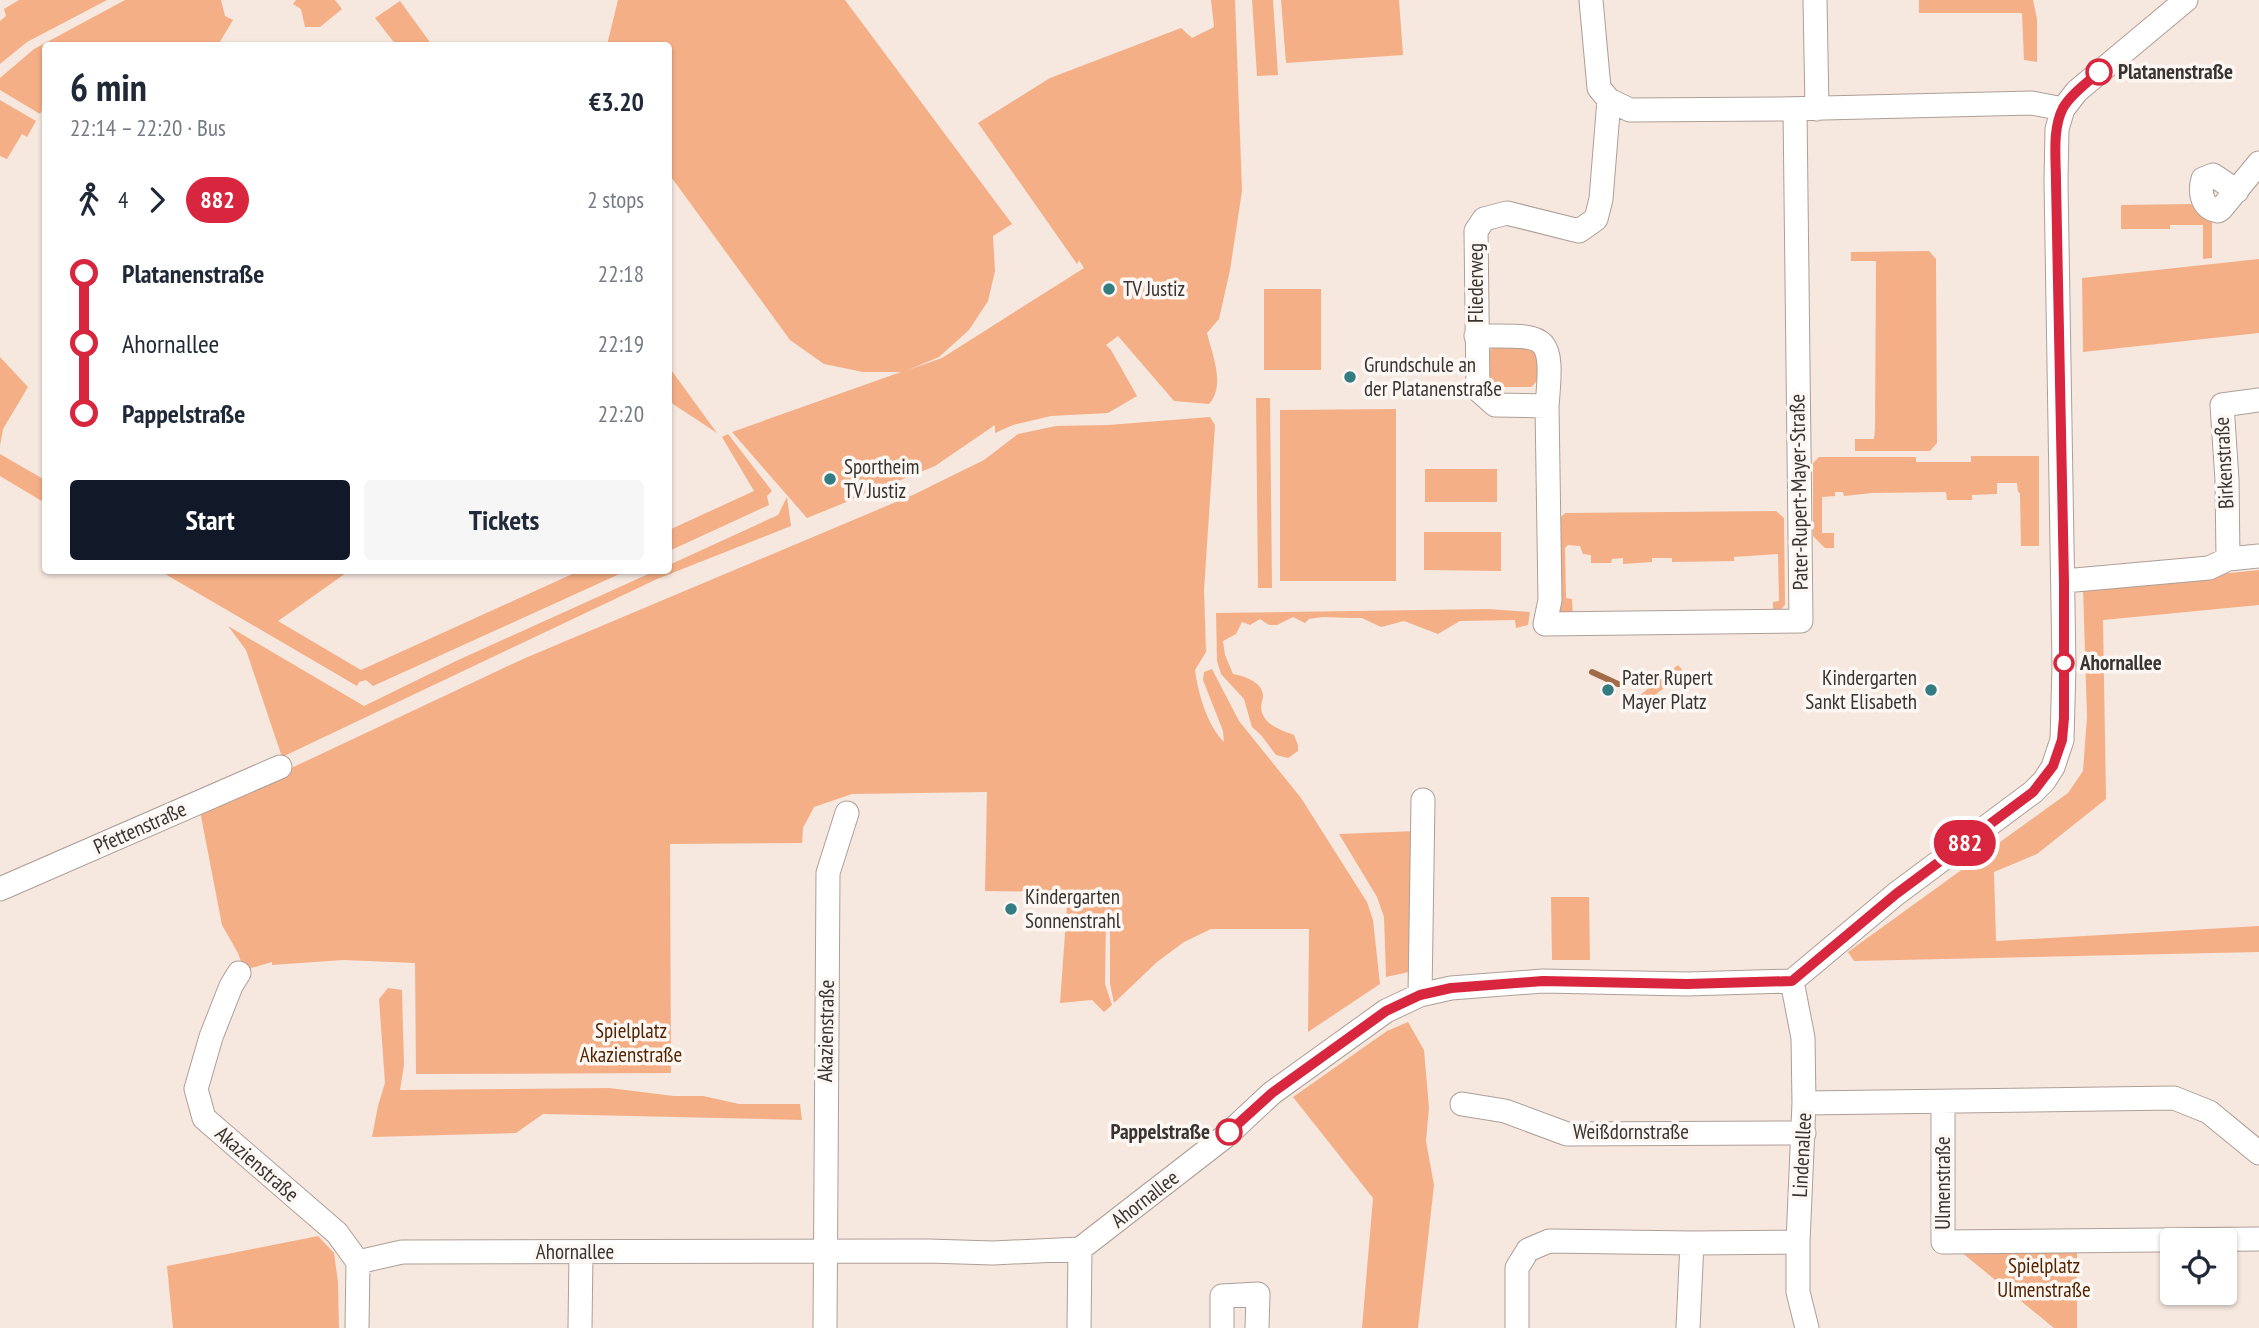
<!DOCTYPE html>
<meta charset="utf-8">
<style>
:root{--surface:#fff;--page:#f6f6f7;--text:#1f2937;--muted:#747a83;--accent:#111827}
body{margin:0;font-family:"PT Sans Narrow",sans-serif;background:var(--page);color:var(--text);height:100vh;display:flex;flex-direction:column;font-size:26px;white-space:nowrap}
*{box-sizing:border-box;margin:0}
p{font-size:23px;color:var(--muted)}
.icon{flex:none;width:38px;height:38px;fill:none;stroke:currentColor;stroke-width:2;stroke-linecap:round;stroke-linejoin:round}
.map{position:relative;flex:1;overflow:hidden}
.details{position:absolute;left:42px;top:42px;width:630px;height:532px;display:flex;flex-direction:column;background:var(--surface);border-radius:7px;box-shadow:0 2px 5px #0004}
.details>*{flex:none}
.badge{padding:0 14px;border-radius:23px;font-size:24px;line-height:46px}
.tools{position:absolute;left:2160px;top:1228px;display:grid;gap:14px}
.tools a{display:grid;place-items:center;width:77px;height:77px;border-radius:7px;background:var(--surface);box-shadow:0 2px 5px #0004;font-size:35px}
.map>.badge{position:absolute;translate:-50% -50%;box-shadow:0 0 0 4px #fff}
.legs{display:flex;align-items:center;gap:10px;height:77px;padding:0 28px;font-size:23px}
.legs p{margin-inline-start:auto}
.summary{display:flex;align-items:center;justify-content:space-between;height:119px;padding:0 28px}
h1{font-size:38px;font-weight:700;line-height:52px}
.cta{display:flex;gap:14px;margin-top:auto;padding:14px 28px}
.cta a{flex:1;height:80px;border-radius:7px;background:var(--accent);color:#fff;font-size:28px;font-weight:700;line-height:80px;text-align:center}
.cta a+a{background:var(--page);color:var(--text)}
ul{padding:0 28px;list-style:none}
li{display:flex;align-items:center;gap:24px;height:70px;font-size:26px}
li i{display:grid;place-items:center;width:10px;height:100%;margin:0 9px;background:currentColor}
li i::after{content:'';width:18px;height:18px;margin:-9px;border:5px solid;border-radius:50%;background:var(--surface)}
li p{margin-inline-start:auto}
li:first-child i{background:linear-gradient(#0000 50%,currentColor 0)}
li:last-child i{background:linear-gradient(currentColor 50%,#0000 0)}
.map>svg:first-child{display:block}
.green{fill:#f4af86}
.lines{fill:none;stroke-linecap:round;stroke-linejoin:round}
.stream{stroke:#a26a47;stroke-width:6}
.minor-casing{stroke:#ad9f97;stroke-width:25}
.minor{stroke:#fff;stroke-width:23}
.line-1-casing{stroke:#fff;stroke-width:16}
.line-1{stroke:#d7263d;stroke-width:10}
.stop-1-dot{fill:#fff;stroke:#d7263d;stroke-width:3.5}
.poi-dot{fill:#337c81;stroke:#fdf7f3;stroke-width:2.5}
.labels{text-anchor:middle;stroke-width:7;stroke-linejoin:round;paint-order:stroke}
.stop-label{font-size:21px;font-weight:bold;fill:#3a3431;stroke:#fdf7f3;text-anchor:start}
.street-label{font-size:21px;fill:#3a3431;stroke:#fdf7f3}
.poi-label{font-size:21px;fill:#3a3431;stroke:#fdf7f3;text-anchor:start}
.park-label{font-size:21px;fill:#542300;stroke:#fdf7f3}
</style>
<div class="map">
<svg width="2259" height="1328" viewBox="0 0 2259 1328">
<rect width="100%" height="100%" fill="#f6e8df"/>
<path class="green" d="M19,0H107L27,42L0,64V21L6,16L4,9Z
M125,0H221L225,16L233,20L218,45L46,46L45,105L40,114L0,90V78L34,49Z
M296,0H335L342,9L320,27H305L301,9L293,4Z
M618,0H845L1012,224L993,236L995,271L988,301L969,330L939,357L908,370L942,358L1084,268L1079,260L1077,264L978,123L1050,78L1181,28L1192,38L1214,27L1211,0H1235L1242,191L1230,270L1219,319L1207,333C1212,354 1226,386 1209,404L1174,401L1118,336L1106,345L1111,350L1137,396L1108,413L1051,416L1013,425L995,433V425L935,466L807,518L732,432L901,372H863L824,364L790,340L669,174L668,46L607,45Z
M1252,0H1273L1278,75L1257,76Z
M1281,0H1399L1403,55L1286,63Z
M1919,0H2033L2037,19V62L2024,60L2022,13H1919Z
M400,1L432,45H396L375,18Z
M0,100L36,121L27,137L22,134L7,159L0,156Z
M2191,204L2212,222V258L2203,259V225H2170V229H2121V205Z
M1929,251L1936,259L1937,443L1930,451H1855V439H1874L1875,428L1876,261H1851V252Z
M2259,259V333L2083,352L2082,278Z
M1264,289H1321V370H1264Z
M1497,343H1531L1543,355V375L1531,387H1497L1484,375V356Z
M0,357L28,387L3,429L0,446Z
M669,367L717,433L673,404L669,398Z
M1256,398H1270L1272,588H1258Z
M1396,409V581H1280V410Z
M1210,417L1215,425L1204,590L1206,652L1195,670C1198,693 1207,725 1224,742L1223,731L1203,680L1204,672L1212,669L1239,721L1301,798L1367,902L1373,920L1380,984L1308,1032L1309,929H1211L1184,942L1157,962L1114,1003L1110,984V923L1106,922L1105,984L1112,1005L1104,1012L1092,1000L1060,1003L1068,892L985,891L987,792L852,794L814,807L803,828L802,843L670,844L671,1073L416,1074L415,963L343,960L272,965V962L244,970L238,953L222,925L200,811L523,659L915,494L984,460L1018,434L1056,426L1108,425Z
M728,434L772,491L767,496L769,505L669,551V530L754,491L722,437Z
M0,454L45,480V503L0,476Z
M1971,456H2039V546H2021L2020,493L2018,492L2017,483H1997V494L1972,495V500H1947L1946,492L1872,493L1844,496L1843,492H1835V496L1822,497V533H1834V548H1825L1813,536V463L1819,457H1916V462H1971Z
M1425,469H1497V502H1425Z
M787,497L791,526L657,579L282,757L246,650L228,626L364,706L456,661L655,571L668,570L669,565L778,515Z
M1776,511L1784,518L1785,605L1773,617V602L1779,601L1778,554L1734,557V561L1672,562V558H1652V562L1623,564V558L1612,559L1611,563H1591V555L1583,554L1580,546L1568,545L1565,548L1566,598L1572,599L1573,619L1558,612L1557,521L1565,513Z
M1424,532H1501V571L1424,570Z
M290,570L349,571L278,621L361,670L579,571H626L373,686L366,680L359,682L357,686L160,571Z
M2259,570V605L2103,620L2106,799L2037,854L1994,872L1996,941L2259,926V952L1854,961L1848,952L2068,793L2083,771L2087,717L2083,588Z
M1488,609L1530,612L1528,625L1516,628L1515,620L1460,621L1438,634L1404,621L1381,627L1362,618H1352L1323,617L1309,619L1305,623L1293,617L1277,625H1269L1260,619L1250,625L1242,622L1236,634L1223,641L1225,655L1233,674C1244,676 1263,682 1263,696C1263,700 1261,703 1261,707C1262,724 1280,730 1294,735L1298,745V751L1288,758L1276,755L1261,735L1252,727L1244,699L1221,674L1217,661L1216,613Z
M1678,665L1684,672L1641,706L1635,699Z
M1416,831L1413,971L1386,977L1384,917L1377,897L1339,834Z
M1551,897H1589L1590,960H1552Z
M388,988L402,990L404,1065L400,1090L609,1088L674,1096H703L739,1104H800L802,1120L543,1114L516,1133L372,1137L378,1106L385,1083L379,999Z
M1408,1022L1424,1050L1429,1108L1426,1141L1434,1185L1418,1328H1362L1373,1198L1293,1097L1387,1031Z
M318,1236L334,1253L338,1282L339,1328H173L167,1266Z
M2077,1245V1328H2054L1955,1247Z"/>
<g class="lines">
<path class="stream" d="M1592,672L1618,684"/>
<defs>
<path id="minor" d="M1591,0L1599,88L1609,100L1630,110L1782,109L2032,103L2063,109
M1815,0L1817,109
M1609,100L1601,199L1596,219L1579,231L1507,213L1484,219L1476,231L1478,390L1495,405L1547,406L1550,600L1545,624L1801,621L1795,109
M2237,191L2213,175L2203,179C2199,193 2202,208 2218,211L2221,209L2259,163
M1476,336C1547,336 1554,330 1547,406
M2228,559L2227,480L2222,405L2259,400
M2064,581L2209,568L2228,559L2259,556
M0,889L280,767
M239,973L231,986L211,1037L196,1089L204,1118L337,1233L358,1262
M1792,981L1803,1038L1804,1103L1798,1242V1292L1807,1328
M1420,995L1423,800
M1943,1102V1242L2259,1239
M1804,1103L2174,1098L2209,1112L2259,1153
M1462,1104L1505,1111L1567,1134L1804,1133
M357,1328L358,1262L402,1252L928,1251L993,1253L1080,1249L1227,1135L1272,1093L1386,1011L1420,995L1451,988L1543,981L1687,984L1792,981L1896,894L2033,792L2044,781L2053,767L2062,740L2064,666L2056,182L2057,129L2063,109L2077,91L2186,0
M580,1328L581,1253
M825,1328L828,873L847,813
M1079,1328L1080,1249
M1222,1328V1296L1258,1294L1257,1328
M1517,1328V1268L1528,1250L1549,1241L1692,1243
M1688,1328L1692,1243L1798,1242"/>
</defs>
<use href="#minor" class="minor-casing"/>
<use href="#minor" class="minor"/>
</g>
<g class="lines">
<defs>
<path id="line-1" d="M1229,1132L1272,1093L1386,1011L1420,995L1451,988L1543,981L1687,984L1792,981L1896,894L2033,792L2053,766L2062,740L2064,718V582L2056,182C2056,159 2052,129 2063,108C2071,94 2087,83 2099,72"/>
</defs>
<use href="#line-1" class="line-1-casing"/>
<use href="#line-1" class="line-1"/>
</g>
<g class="stop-1-dot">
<circle cx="2099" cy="72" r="12"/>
<circle cx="2064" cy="663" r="9"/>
<circle cx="1229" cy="1132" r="12"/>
</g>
<g class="poi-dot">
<circle cx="1109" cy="289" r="7"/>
<circle cx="1350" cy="377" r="7"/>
<circle cx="830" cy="479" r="7"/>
<circle cx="1608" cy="690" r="7"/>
<circle cx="1931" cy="690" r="7"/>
<circle cx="1011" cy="909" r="7"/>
</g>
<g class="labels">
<g class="stop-label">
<text x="2118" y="79">Platanenstraße</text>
<text x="2080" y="670">Ahornallee</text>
<text x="1210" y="1139" text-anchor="end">Pappelstraße</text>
</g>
<g class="street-label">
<text transform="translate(1476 283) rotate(-90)" y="7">Fliederweg</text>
<text transform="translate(2224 463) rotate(-93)" y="7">Birkenstraße</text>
<text transform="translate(1799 492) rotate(-91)" y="7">Pater-Rupert-Mayer-Straße</text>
<text transform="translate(140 828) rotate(-24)" y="7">Pfettenstraße</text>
<text transform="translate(826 1031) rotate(-89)" y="7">Akazienstraße</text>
<text x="1631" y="1139">Weißdornstraße</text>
<text transform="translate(1802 1155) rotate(-87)" y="7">Lindenallee</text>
<text transform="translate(257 1164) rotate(41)" y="7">Akazienstraße</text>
<text transform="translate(1943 1183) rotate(-90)" y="7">Ulmenstraße</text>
<text transform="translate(1145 1199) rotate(-38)" y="7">Ahornallee</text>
<text x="575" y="1259">Ahornallee</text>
</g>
<g class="poi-label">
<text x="1123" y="296">TV Justiz</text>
<text x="1364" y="372">Grundschule an<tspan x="1364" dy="24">der Platanenstraße</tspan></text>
<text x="844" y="474">Sportheim<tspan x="844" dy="24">TV Justiz</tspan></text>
<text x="1622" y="685">Pater Rupert<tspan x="1622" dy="24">Mayer Platz</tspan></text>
<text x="1917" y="685" text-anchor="end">Kindergarten<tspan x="1917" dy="24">Sankt Elisabeth</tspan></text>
<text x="1025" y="904">Kindergarten<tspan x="1025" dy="24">Sonnenstrahl</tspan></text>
</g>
<g class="park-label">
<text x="631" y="1038">Spielplatz<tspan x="631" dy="24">Akazienstraße</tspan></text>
<text x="2044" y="1273">Spielplatz<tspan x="2044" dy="24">Ulmenstraße</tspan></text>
</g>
</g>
</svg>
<div class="tools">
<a><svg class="icon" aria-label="locate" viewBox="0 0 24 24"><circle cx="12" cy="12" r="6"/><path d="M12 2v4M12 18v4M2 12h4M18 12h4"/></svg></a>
</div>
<b class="badge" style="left:1965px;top:843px;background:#d7263d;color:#fff">882</b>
<section class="details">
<div class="summary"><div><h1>6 min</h1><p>22:14 – 22:20 · Bus</p></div><b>€3.20</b></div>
<div class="legs"><svg class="icon" aria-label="walk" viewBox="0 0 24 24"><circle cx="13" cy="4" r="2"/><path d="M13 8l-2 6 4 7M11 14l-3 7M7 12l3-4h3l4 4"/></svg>4<svg class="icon" aria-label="forward" viewBox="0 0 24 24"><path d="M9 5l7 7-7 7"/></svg><b class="badge" style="background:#d7263d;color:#fff">882</b><p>2 stops</p></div>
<ul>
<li><i style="color:#d7263d"></i><b>Platanenstraße</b><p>22:18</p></li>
<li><i style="color:#d7263d"></i><span>Ahornallee</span><p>22:19</p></li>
<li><i style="color:#d7263d"></i><b>Pappelstraße</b><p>22:20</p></li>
</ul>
<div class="cta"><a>Start</a><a>Tickets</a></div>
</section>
</div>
